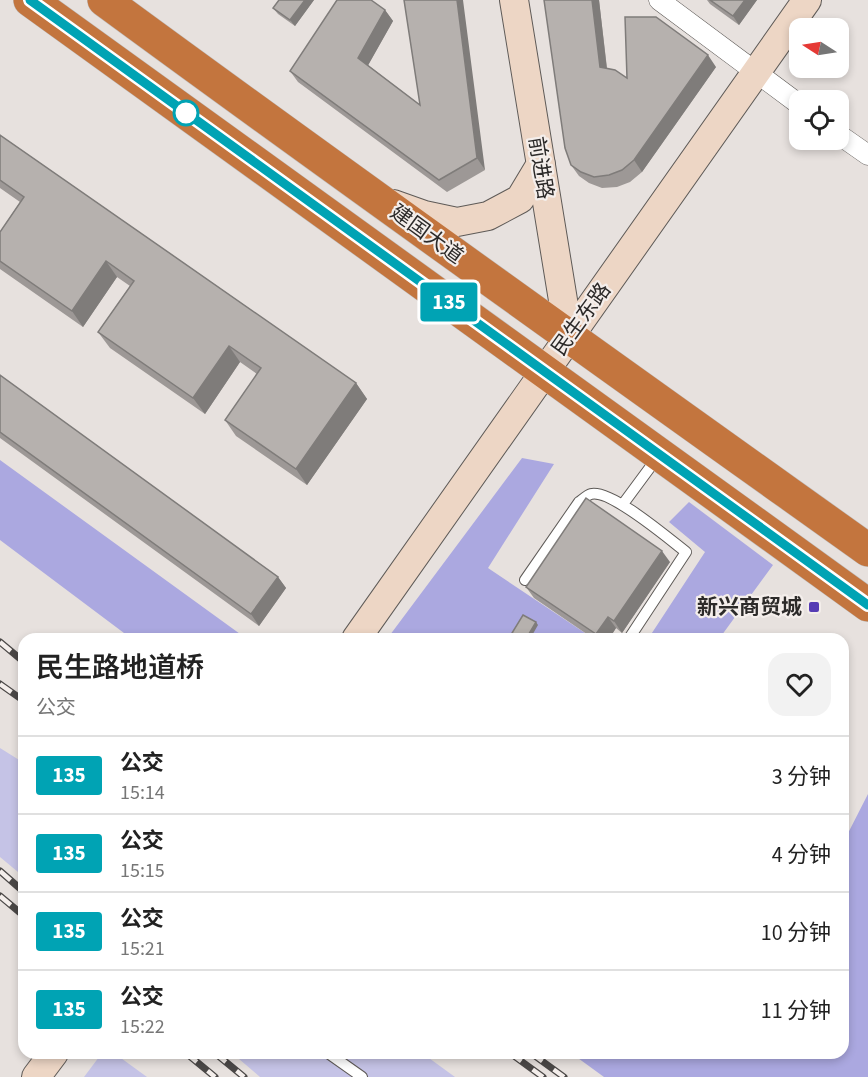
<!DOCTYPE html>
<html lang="zh">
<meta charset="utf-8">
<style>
:root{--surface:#fff;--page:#f2f2f2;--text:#222;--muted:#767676;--line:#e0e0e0}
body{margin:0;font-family:"Source Sans 3","Noto Sans SC",sans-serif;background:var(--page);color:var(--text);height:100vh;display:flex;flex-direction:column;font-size:22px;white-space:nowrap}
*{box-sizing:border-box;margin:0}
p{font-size:20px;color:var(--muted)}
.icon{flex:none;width:33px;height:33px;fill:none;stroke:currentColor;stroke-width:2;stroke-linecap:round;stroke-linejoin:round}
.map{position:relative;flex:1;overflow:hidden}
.side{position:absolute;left:18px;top:633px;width:831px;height:426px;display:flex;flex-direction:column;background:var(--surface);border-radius:18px;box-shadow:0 3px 9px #0003}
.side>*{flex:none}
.badge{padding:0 12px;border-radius:4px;font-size:21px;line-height:39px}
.needle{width:39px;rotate:282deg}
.buttons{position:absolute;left:789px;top:18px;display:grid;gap:12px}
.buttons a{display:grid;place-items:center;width:60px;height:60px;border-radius:12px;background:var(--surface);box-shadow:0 3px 9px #0003;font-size:30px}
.map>.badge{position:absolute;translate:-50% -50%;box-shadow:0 0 0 3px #fff}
.round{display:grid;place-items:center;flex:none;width:63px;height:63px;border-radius:18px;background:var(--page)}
.headline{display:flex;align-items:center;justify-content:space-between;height:102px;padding:0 18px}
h1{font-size:28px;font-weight:600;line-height:45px}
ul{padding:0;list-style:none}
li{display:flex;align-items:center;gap:18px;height:78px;padding:0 18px;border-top:2px solid var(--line)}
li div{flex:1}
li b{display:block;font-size:22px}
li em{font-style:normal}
li .badge{min-width:66px;font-weight:700;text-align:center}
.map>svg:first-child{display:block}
.green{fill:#c5c3e6}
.forest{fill:#aba8e0}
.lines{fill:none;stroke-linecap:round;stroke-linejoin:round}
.lane-casing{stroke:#5e5a57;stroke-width:12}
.street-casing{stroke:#5e5a57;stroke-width:21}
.secondary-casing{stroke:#5e5a57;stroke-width:30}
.highway-casing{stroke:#c0bfbf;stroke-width:34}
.lane{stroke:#fff;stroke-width:10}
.street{stroke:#fff;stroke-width:20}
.secondary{stroke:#edd6c5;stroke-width:28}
.highway{stroke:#c3753e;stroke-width:33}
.rail-casing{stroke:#4b4847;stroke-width:7}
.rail{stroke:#f4eeeb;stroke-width:4.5;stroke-dasharray:14;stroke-linecap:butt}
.wall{fill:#9d9896}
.shaded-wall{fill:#7f7c7a}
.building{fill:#b6b1ae;stroke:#7f7c7a;stroke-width:1.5}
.line-casing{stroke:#fff;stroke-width:14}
.line{stroke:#00a3b4;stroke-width:9}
.stop-dot{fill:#fff;stroke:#00a3b4;stroke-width:3}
.poi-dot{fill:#563cb4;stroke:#f4eeeb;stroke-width:2}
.labels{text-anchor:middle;stroke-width:4.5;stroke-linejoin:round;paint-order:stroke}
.street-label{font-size:21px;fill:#2c2a29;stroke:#f4eeeb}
.poi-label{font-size:21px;font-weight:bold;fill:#2c2a29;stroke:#f4eeeb;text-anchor:end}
</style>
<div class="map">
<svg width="868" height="1077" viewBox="0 0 868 1077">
<rect width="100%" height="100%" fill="#e7e1de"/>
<path class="green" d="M0,748L24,763V877L0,857Z
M102,1053H114L147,1077H84Z
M232,1053H422L455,1077H260Z"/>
<path class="forest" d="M522,458L554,464L488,568L594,639H387Z
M0,460L247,639H132L0,540Z
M689,502L773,565L719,639H648L705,552L669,522Z
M868,794V1077H604L571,1053H843V843Z"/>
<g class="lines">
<defs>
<path id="lane" d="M623,504L657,458
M525,580L579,502C582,500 587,495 591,494C611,489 669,539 686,552L630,637
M328,1053L362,1077"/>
<path id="street" d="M659,0L800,105
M838,134L868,155"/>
<path id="secondary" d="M514,0L569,337
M393,204L424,215L457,222L488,216L520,199L541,164
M356,639L807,0
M36,1077L54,1053"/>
<path id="highway" d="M30,0L868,605
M104,0C357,186 613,368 868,550"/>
</defs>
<use href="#lane" class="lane-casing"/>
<use href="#street" class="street-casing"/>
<use href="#secondary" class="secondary-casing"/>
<use href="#highway" class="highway-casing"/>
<use href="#lane" class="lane"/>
<use href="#street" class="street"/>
<use href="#secondary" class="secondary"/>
<use href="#highway" class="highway"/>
<defs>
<path id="rail" d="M0,642L24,662
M0,684L24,701
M0,871L24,892
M0,896L24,916
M186,1053L215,1077
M215,1053L244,1077
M510,1053L543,1077
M531,1053L564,1077"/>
</defs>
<use href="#rail" class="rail-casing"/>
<use href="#rail" class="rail"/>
</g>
<path class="wall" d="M279,0H314L295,26L278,14L273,8Z
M404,0L485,170L447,192L298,82L290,71L385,10L393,21L368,65L420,105Z
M599,0L607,68L627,78L716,67L642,172L630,182L617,187L602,188L589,183L579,176L571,165Z
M707,0H757L739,25L710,4Z
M0,135L356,383L367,399L307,485L236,436L225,420L257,374L240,362L205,414L110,348L98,332L130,286L117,277L83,327L0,269V232L20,202L0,188Z
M0,375L278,577L286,588L259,626L0,438Z
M670,562L622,633L616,628L609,639H594L534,598L526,587Z"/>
<path class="shaded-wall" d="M305,0H314L295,26L290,20Z
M457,0H463L485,170L477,158Z
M592,0H599L608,79L600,67Z
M745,0H757L739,25L733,16Z
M385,10L393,21L366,69L358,58Z
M708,55L716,67L642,172L634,160Z
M106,261L117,277L83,327L72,311Z
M229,346L240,362L205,414L193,398Z
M356,383L367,399L307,485L296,469Z
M662,551L670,562L622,633L614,621Z
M278,577L286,588L259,626L251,614Z
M608,617L616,628L609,639H600L596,634Z
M536,622L538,625L530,639H526Z"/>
<path class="building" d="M279,0H305L290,20L273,8Z
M337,0H371L385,10L358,58L420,105L404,0H457L477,158L439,180L290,71Z
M544,0H592L600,67L615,70L627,78L625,17H656L708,55L634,160L622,170L609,175L594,177L581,172L571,165L565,148Z
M710,0H745L733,16Z
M0,135L356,383L296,469L225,420L261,368L229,346L193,398L98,332L134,281L106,261L72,311L0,261V232L24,197L0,180Z
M0,375L278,577L251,614L0,432Z
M586,498L662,551L614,621L608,617L596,634L526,587Z
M523,615L536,622L526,639H522L512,633Z"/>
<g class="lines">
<defs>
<path id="line" d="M30,0L868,605"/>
</defs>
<use href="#line" class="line-casing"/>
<use href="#line" class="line"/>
</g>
<circle class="stop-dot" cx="186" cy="113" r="12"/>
<rect class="poi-dot" x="808" y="601" width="12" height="12" rx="3"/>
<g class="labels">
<g class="street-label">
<text transform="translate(541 168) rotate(81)" y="7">前进路</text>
<text transform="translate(427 234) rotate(36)" y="7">建国大道</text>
<text transform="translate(581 319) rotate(-54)" y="7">民生东路</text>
</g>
<g class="poi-label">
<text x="802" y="614">新兴商贸城</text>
</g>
</g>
</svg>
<div class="buttons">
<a><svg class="needle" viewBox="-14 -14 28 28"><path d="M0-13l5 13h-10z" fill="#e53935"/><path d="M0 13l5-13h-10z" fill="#767676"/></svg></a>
<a><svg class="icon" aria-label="locate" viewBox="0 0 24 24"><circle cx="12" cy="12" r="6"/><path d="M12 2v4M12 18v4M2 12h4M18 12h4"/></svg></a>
</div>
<b class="badge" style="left:449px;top:302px;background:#00a3b4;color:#fff">135</b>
<section class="side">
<div class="headline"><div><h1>民生路地道桥</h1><p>公交</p></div><a class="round"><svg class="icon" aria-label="heart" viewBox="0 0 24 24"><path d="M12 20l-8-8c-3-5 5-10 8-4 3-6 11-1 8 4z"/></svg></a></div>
<ul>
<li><span class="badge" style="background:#00a3b4;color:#fff">135</span><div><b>公交</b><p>15:14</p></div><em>3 分钟</em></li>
<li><span class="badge" style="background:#00a3b4;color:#fff">135</span><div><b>公交</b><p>15:15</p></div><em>4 分钟</em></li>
<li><span class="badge" style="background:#00a3b4;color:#fff">135</span><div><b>公交</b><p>15:21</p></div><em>10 分钟</em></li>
<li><span class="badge" style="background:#00a3b4;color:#fff">135</span><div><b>公交</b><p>15:22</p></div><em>11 分钟</em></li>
</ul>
</section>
</div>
